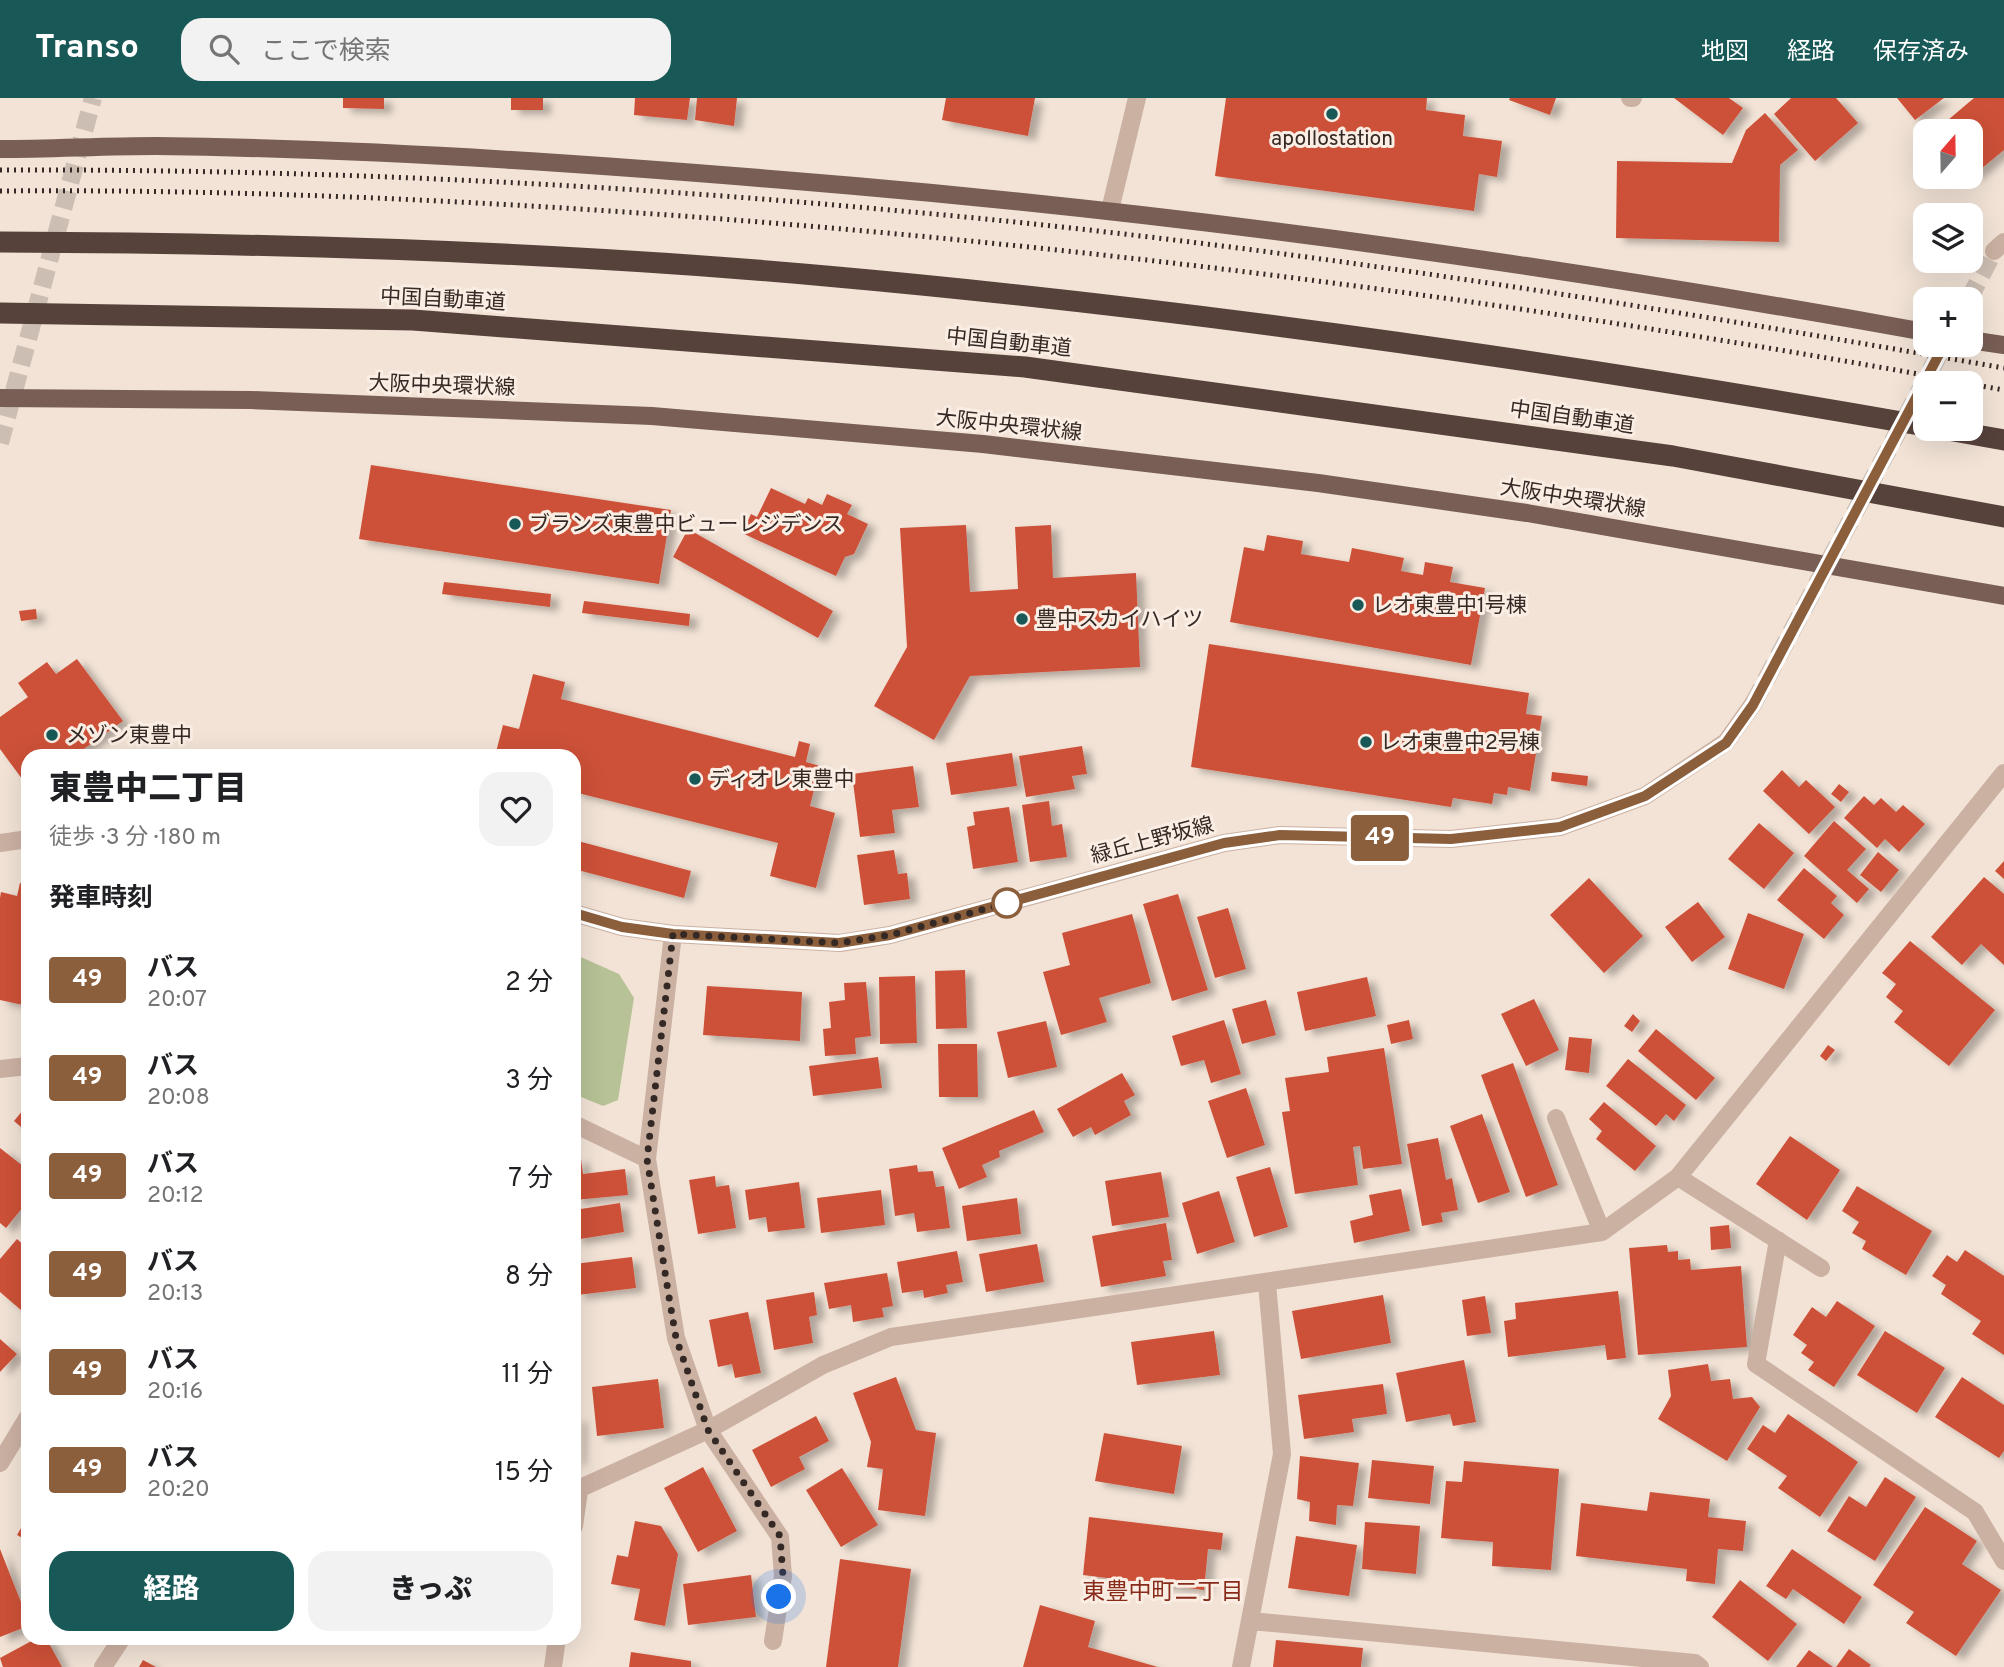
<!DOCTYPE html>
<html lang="ja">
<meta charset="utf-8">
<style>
:root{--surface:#fff;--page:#f2f2f2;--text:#202124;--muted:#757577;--accent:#185857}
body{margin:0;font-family:Overpass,"Noto Sans JP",sans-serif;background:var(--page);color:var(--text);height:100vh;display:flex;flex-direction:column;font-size:26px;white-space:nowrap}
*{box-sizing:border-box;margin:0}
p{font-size:23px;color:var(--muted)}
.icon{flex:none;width:38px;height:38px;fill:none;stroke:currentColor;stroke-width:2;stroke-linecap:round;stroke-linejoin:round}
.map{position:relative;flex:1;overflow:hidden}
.side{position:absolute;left:21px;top:651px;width:560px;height:896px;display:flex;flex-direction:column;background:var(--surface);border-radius:21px;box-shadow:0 7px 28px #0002}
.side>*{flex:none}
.badge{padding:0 14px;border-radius:5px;font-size:24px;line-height:46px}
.needle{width:46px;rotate:20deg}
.tools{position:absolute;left:1913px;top:21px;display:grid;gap:14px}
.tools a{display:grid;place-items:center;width:70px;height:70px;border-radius:14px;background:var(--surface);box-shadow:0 7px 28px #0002;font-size:35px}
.you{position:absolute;width:35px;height:35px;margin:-18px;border:5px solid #fff;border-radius:50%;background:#1a73e8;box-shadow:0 0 0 10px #1a73e833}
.map>.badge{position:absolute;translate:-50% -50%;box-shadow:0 0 0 4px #fff}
h2{padding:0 28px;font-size:26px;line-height:63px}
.round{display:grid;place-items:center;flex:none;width:74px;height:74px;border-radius:21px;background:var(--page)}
.head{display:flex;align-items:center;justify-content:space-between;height:119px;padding:0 28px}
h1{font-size:33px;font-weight:800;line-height:52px}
.button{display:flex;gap:14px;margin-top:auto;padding:14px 28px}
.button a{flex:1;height:80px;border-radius:21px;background:var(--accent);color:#fff;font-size:28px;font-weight:800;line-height:80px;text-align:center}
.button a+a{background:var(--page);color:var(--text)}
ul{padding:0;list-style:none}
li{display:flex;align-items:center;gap:21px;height:98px;padding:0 28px}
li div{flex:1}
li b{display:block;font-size:26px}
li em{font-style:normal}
li .badge{min-width:77px;font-weight:700;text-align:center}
header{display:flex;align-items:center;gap:42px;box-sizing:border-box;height:98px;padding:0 35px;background:var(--accent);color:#fff}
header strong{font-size:33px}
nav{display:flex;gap:38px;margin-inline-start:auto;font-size:24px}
.search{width:490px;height:63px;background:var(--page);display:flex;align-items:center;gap:18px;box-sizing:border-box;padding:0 24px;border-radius:21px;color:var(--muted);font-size:26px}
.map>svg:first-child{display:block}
.park{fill:#b7c296}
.building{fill:#cd5139;filter:url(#shadow)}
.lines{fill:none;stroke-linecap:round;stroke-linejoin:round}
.minor-tunnel{stroke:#ccbeb3;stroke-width:18;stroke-dasharray:18 9;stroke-linecap:butt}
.minor{stroke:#cbb1a2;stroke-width:18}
.major{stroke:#785e55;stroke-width:18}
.highway{stroke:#56423b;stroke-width:21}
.rail{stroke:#352925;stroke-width:5;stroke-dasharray:2 5;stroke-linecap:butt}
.line-casing{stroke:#fff;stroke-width:16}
.line{stroke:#8b5e3c;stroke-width:10}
.walk{stroke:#352925;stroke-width:7;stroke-dasharray:0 12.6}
.poi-dot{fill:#185857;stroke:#faede3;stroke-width:2.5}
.stop-dot{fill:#fff;stroke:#8b5e3c;stroke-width:3.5}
.labels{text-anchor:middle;stroke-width:6;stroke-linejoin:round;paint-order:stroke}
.poi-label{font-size:21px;fill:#352925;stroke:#faede3;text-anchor:start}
.street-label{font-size:21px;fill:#352925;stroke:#faede3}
.neighbourhood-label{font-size:23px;fill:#882b1a;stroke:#faede3}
</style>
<header>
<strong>Transo</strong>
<div class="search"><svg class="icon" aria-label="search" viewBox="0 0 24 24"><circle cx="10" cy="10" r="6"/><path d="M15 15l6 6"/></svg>ここで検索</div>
<nav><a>地図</a><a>経路</a><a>保存済み</a></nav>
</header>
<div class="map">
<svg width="2004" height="1569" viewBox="0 0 2004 1569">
<defs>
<filter id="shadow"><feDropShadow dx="8" dy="4.5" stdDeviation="3.5" flood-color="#0004"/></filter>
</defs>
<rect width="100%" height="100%" fill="#f2e3d6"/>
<path class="park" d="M574,856L619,876L634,900L618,1002L603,1008L574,996Z"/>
<path class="building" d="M343,0H384V11L343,10Z
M511,0H543V12H511Z
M635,0H690L687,22L634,17Z
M697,0H737L734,28L695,22Z
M946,0H1035L1028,38L942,22Z
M1226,0H1427L1426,12L1465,17L1463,38L1502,43L1497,79L1479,76L1474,113L1215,78Z
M1510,0H1556L1550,17L1509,2Z
M1674,0H1729L1743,10L1723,37Z
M1791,0H1836L1858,25L1815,63L1774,16Z
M1897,0H1944L1915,22Z
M1974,0H2004V52L1970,80V33H1935Z
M1765,15L1798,52L1780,67L1779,144L1616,140L1617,63L1732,65L1746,32Z
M371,367L671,412L659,486L359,441Z
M771,390L805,406L808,400L822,407L827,396L852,407L847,416L868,426L854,456L845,459L836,478L742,435L751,416L757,419Z
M966,427L970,494L1018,491L1015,429L1051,427L1053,480L1136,475L1140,569L970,578L934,642L874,608L907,549L900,430Z
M688,431L833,513L818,540L673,459Z
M1267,437L1303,443L1301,456L1349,464L1352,450L1404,460L1401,473L1423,477L1425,464L1453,469L1450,484L1485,490L1471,567L1230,524L1244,449L1264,453Z
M444,484L551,496L550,509L442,496Z
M584,503L690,516L689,528L582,515Z
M36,511L37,521L21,523L19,513Z
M1209,546L1529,595L1526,616L1542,618L1530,693L1508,689L1507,697L1494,695L1492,706L1453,700L1451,709L1191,669Z
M77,561L123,623L74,658H28V689L0,651V619L28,599L18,585L47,564L56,576Z
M533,576L565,584L561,601L795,659L799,643L810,646L806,664L820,668L810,708L835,715L816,790L770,778L778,745L574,694V658H495L503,627L519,631Z
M1082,648L1087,676L1072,678L1075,691L1026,699L1019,658Z
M1012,655L1017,688L951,697L946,665Z
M913,668L919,709L892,712L895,735L860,739L852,676Z
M1782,672L1799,689L1806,682L1835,709L1809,736L1763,693Z
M1552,674L1588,678L1587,688L1551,683Z
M1839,686L1849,694L1841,704L1831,696Z
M1864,698L1874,707L1881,700L1896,714L1903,707L1925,726L1899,754L1885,741L1877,750L1844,720Z
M1049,703L1052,728L1062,726L1067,759L1030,764L1022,707Z
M1009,709L1018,764L973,771L967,729L975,727L973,714Z
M1834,723L1866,751L1847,772L1869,791L1857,805L1804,758Z
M1759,725L1794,755L1764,791L1728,761Z
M574,742L691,773L684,800L574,771Z
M894,752L898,776L907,775L910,801L864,807L857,757Z
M1878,754L1899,772L1881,794L1860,777Z
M2004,763V781L1995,773Z
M1804,770L1837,798L1831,805L1844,817L1824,841L1777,802Z
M1984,779L2004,796V867L1981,846L1962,867L1931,839Z
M1589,780L1643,838L1604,875L1550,817Z
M20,785L28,787V908L0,902V800L1,794L17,798Z
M1178,796L1208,892L1172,903L1143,806Z
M1698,804L1725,839L1692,864L1665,829Z
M1228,810L1246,871L1215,880L1197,819Z
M1748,815L1804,836L1784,891L1728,871Z
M1132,816L1151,885L1099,900L1107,924L1061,937L1043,874L1070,867L1062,835Z
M1910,843L1995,912L1949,968L1894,924L1903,913L1886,899L1896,886L1882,875Z
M965,872L967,930L936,931L935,873Z
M915,878L917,945L880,946L879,879Z
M1367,879L1376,918L1305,933L1297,894Z
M866,884L871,938L855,940L856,956L825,958L823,931L831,930L829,904L845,902L844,885Z
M707,888L802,894L800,943L703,937Z
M1534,901L1559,952L1526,968L1501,916Z
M1266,902L1276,937L1242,946L1232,911Z
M1633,916L1640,923L1632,934L1624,928Z
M1224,922L1241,976L1211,985L1204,962L1181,968L1172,938Z
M1409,922L1413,941L1391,946L1387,927Z
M1046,923L1057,969L1008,980L997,934Z
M1656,931L1715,980L1696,1002L1638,953Z
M1569,939L1592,941L1589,975L1565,972Z
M938,946H977L978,999H939Z
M1828,947L1835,952L1826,963L1820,958Z
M1384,950L1402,1066L1363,1071L1360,1048L1353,1049L1358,1087L1295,1096L1282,1014L1290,1013L1285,980L1329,974L1327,959Z
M878,959L882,990L813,998L809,968Z
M1628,961L1686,1007L1674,1023L1666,1016L1656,1028L1606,988Z
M1513,965L1558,1087L1526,1099L1481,977Z
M1122,975L1135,997L1124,1003L1131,1017L1095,1037L1091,1029L1073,1039L1057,1011Z
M1246,990L1265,1047L1227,1060L1208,1003Z
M1604,1004L1656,1048L1635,1073L1596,1041L1602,1033L1589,1021Z
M28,1006V1035L14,1023Z
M1034,1012L1044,1034L999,1053L1000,1059L982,1067L987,1079L959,1091L942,1050Z
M1482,1016L1510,1094L1478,1105L1450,1028Z
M1790,1038L1840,1072L1807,1122L1756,1086Z
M1438,1040L1446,1082L1452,1080L1458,1112L1441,1115L1443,1124L1422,1128L1407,1046Z
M0,1050L28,1072V1103L6,1130L0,1125Z
M581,1061L583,1076L625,1071L628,1097L574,1102V1062Z
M917,1067L918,1074L933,1073L936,1089L944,1088L950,1130L917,1134L914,1115L895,1118L889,1071Z
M1270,1069L1288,1129L1254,1139L1236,1079Z
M1161,1074L1169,1119L1112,1128L1105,1083Z
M715,1078L716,1089L729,1087L736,1130L698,1136L689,1082Z
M799,1084L805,1130L768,1134L766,1119L749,1122L745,1092Z
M1857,1088L1932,1133L1906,1177L1862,1151L1866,1143L1852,1135L1859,1124L1842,1113Z
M1401,1091L1410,1133L1354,1145L1350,1123L1373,1117L1369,1097Z
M881,1092L885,1127L821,1135L817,1100Z
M1219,1093L1235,1144L1197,1156L1182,1105Z
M1017,1100L1021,1136L967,1143L962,1108Z
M620,1105L624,1134L574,1142V1112Z
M1166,1125L1172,1162L1163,1163L1166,1178L1101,1189L1092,1138Z
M1729,1127L1731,1150L1711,1152L1710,1129Z
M17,1141L28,1151V1218L0,1194V1161Z
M1037,1146L1044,1184L986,1194L979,1156Z
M1667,1147L1668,1154L1678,1153V1162L1690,1161L1691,1172L1741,1168L1747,1249L1638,1257L1629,1150Z
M1965,1152L2004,1178V1257L1972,1236L1981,1223L1941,1196L1946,1187L1932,1178L1947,1157L1957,1164Z
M957,1153L963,1184L946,1187L948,1195L924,1200L923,1192L902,1195L897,1164Z
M632,1159L636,1190L577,1197L574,1166Z
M887,1175L893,1208L882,1210L884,1219L853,1224L851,1207L829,1211L824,1185Z
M1618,1193L1626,1260L1607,1262L1605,1247L1508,1259L1504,1223L1516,1221L1515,1205Z
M814,1194L817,1217L809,1219L813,1245L774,1252L766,1202Z
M1383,1197L1391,1245L1301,1261L1292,1213Z
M1485,1198L1491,1235L1467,1238L1462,1202Z
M1837,1203L1875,1228L1834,1289L1808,1272L1814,1264L1801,1255L1807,1247L1793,1237L1812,1209L1826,1219Z
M748,1214L761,1275L735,1280L732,1266L718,1269L709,1222Z
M1214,1233L1220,1277L1137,1287L1131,1244Z
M1885,1233L1945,1270L1917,1315L1857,1277Z
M0,1241L17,1256L0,1274Z
M1464,1262L1476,1324L1453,1328L1450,1316L1406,1324L1396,1275Z
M1708,1266L1711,1283L1730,1281L1733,1301L1752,1299L1760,1309L1727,1363L1658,1321L1671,1298L1668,1272Z
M896,1279L916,1332L936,1335L925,1418L878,1412L883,1371L867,1369L871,1344L853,1295Z
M1962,1279L2004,1307V1353L1999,1360L1935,1319Z
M658,1281L664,1330L597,1338L592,1289Z
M1383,1286L1387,1316L1352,1321L1354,1334L1304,1341L1298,1297Z
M1788,1316L1858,1364L1820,1419L1778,1390L1787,1378L1747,1351L1763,1327L1775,1335Z
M816,1318L829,1343L799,1359L805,1371L771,1389L752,1352Z
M574,1320H579L578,1363L574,1362Z
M1104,1335L1182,1348L1174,1396L1095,1383Z
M1300,1358L1359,1365L1353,1408L1337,1407L1336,1427L1309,1423L1310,1404L1297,1401Z
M1372,1362L1434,1368L1430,1406L1368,1400Z
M1464,1363L1559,1371L1551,1472L1492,1468L1493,1444L1441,1440L1446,1383L1462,1384Z
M703,1369L737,1433L698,1454L664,1390Z
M842,1370L878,1427L841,1449L806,1392Z
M1885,1379L1916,1399L1875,1463L1827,1433L1849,1398L1866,1409Z
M1650,1394L1710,1401L1708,1419L1746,1423L1743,1453L1718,1451L1715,1486L1686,1483L1687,1471L1576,1458L1581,1405L1647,1413Z
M1925,1409L1977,1443L1962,1466L2001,1492L1956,1558L1906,1525L1914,1514L1873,1487Z
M28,1418V1443L17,1437Z
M1089,1419L1223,1435L1221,1452L1208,1451L1204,1492L1083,1477Z
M635,1423L661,1428L678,1456L665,1528L634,1522L640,1491L611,1486L617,1457L628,1459Z
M1365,1424L1420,1428L1416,1476L1362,1471Z
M1296,1438L1357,1447L1349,1498L1288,1490Z
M0,1451L28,1522V1528L0,1539Z
M1792,1451L1862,1499L1844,1526L1793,1491L1786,1501L1766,1488Z
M840,1461L911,1471L898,1569H826Z
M751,1477L756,1519L688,1527L683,1486Z
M1740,1482L1797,1526L1768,1563L1712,1519Z
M1040,1507L1095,1523L1088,1549L1158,1569H1023Z
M37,1540H46L62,1569H3L0,1560Z
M1276,1542L1363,1550L1361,1569H1273Z
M1849,1551L1871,1567L1869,1569H1836Z
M1809,1552L1833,1569H1796Z
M631,1554L691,1563V1569H629Z
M143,1562L156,1569H139Z"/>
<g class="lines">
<path class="minor-tunnel" d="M1969,201L1994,153
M0,345L93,0
M1753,606L1944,247"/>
<path class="minor" d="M1630,0H1633
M1110,112L1137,0
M1994,153L2004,144
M0,745L28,741
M574,815L622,829L673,836L840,845L890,837L1224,745L1280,737L1451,741L1560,729L1645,698L1726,644L1753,606
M673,836L647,1061L676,1240L708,1332L780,1439L783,1478L773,1543
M0,971L28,968
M1556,1020L1602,1134
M574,1026L647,1061
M1678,1079L1821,1170
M1778,1142L1756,1266L1975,1414L2004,1463
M0,1365L28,1319
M574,1393L708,1332L823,1267L891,1239L1602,1134L1678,1079L2004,675
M574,1428L579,1393
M1251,1523L1695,1565L1700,1569
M103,1569L122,1540
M553,1569L557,1540
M1241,1569L1282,1356L1267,1185"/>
<path class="major" d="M0,51C52,51 104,48 156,48C389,51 622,68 855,88C1214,119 1571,170 1925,234
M1970,242L2004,247
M0,300L251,302L652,318L983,346L1318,385L1527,415L2004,498"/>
<path class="highway" d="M0,144C275,145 552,153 826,178C1195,211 1561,264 1925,328
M0,215L413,222L1025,269L1673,358L2004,419
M1942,331L2004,342"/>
<path class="rail" d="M0,72C300,71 602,85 901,113C1271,146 1638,206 2004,270
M0,93C232,91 464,102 696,119C1122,151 1547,208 1968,285
M1970,286L2004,292"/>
</g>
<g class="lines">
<defs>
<path id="line" d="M574,815L622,829L673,836L839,845L890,837L1224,745L1280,737L1451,741L1560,729L1645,698L1726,645L1753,607L1944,247"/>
</defs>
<use href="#line" class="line-casing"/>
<use href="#line" class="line"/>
<path class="walk" d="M779,1499L783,1478L780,1438L708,1332L676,1240L668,1193L647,1061L673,836L839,845L890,837L1007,805"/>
</g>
<g class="poi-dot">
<circle cx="1332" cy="16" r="7"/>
<circle cx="515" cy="426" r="7"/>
<circle cx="1358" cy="507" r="7"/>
<circle cx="1022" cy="521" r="7"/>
<circle cx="52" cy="637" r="7"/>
<circle cx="1366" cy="644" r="7"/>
<circle cx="695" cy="681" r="7"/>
</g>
<circle class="stop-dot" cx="1007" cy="805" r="14"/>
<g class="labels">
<g class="poi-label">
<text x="1332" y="47" text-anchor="middle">apollostation</text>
<text x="529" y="433">ブランズ東豊中ビューレジデンス</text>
<text x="1372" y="514">レオ東豊中1号棟</text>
<text x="1036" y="528">豊中スカイハイツ</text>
<text x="66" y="644">メゾン東豊中</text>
<text x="1380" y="651">レオ東豊中2号棟</text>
<text x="709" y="688">ディオレ東豊中</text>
</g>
<g class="street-label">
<text transform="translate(443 201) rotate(3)" y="7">中国自動車道</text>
<text transform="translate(1009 244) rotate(6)" y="7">中国自動車道</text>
<text transform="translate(442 287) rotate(2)" y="7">大阪中央環状線</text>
<text transform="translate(1572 319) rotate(8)" y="7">中国自動車道</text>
<text transform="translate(1009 327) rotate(6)" y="7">大阪中央環状線</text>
<text transform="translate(1573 400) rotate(9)" y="7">大阪中央環状線</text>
<text transform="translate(1152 742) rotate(-15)" y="7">緑丘上野坂線</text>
</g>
<g class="neighbourhood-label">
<text x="1163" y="1501">東豊中町二丁目</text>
</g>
</g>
</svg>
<div class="tools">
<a><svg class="needle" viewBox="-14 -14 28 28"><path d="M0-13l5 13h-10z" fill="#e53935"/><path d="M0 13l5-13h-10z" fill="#757577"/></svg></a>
<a><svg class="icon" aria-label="layers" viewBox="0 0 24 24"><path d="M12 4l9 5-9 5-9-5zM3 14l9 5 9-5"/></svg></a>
<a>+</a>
<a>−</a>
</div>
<div class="you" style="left:779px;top:1499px"></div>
<b class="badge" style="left:1380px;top:740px;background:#8b5e3c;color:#fff">49</b>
<section class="side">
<div class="head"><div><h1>東豊中二丁目</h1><p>徒歩 · 3 分 · 180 m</p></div><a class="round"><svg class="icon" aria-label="heart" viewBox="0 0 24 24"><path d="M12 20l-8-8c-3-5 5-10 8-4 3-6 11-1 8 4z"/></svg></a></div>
<h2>発車時刻</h2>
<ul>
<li><span class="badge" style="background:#8b5e3c;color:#fff">49</span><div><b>バス</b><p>20:07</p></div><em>2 分</em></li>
<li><span class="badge" style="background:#8b5e3c;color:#fff">49</span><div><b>バス</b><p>20:08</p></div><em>3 分</em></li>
<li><span class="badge" style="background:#8b5e3c;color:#fff">49</span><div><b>バス</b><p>20:12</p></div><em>7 分</em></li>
<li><span class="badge" style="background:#8b5e3c;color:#fff">49</span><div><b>バス</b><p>20:13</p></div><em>8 分</em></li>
<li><span class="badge" style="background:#8b5e3c;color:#fff">49</span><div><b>バス</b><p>20:16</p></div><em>11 分</em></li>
<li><span class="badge" style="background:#8b5e3c;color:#fff">49</span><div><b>バス</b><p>20:20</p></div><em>15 分</em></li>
</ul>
<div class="button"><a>経路</a><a>きっぷ</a></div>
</section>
</div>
